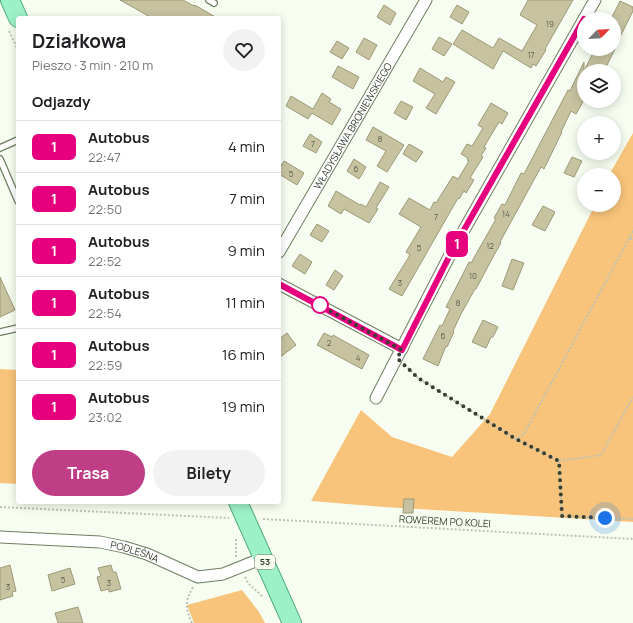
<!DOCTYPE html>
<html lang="pl">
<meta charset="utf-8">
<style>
:root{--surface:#fff;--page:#f2f2f2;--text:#202124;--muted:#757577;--line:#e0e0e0;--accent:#c03e86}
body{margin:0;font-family:Manrope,sans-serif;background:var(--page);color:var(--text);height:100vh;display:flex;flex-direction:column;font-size:15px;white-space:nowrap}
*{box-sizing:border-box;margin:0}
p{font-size:13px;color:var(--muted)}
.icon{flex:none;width:22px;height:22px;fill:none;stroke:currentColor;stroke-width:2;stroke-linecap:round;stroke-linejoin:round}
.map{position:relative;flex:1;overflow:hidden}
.drawer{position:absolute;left:16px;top:16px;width:265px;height:488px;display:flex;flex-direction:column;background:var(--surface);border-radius:4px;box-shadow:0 2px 10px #0003}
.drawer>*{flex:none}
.badge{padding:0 8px;border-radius:6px;font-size:14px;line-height:26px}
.needle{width:26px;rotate:66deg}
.buttons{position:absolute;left:577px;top:12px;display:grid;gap:8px}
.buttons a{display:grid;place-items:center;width:44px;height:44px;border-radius:50%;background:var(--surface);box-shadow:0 2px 10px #0003;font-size:20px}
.you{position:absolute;width:20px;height:20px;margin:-10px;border:3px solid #fff;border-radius:50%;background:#1a73e8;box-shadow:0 0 0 6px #1a73e833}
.map>.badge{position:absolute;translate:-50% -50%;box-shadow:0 0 0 2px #fff}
h2{padding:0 16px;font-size:15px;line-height:36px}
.round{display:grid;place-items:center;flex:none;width:42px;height:42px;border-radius:21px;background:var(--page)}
.summary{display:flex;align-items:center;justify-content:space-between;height:68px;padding:0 16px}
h1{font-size:19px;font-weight:700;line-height:30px}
.button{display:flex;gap:8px;margin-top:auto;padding:8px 16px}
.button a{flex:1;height:46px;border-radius:24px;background:var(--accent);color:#fff;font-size:16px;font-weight:700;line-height:46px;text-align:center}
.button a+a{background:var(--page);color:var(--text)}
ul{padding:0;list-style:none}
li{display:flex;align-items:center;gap:12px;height:52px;padding:0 16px;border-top:1px solid var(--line)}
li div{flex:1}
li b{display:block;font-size:15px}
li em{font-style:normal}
li .badge{min-width:44px;font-weight:700;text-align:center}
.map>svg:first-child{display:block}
.green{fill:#f8c47b}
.building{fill:#c7c3a1;stroke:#9d9978}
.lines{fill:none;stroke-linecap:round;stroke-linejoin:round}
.lane-casing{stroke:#6f7e61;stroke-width:8}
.street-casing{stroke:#6f7e61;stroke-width:13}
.primary-casing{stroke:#4fac7b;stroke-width:20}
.path{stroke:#bcc3b6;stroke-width:2;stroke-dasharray:2 2;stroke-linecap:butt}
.lane{stroke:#fff;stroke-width:5.5}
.street{stroke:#fff;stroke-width:11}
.primary{stroke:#9df1c7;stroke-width:18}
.line-casing{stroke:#fff;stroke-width:9}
.line{stroke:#e6007e;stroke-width:6}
.walk{stroke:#383f32;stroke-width:4;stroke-dasharray:0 7.2}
.stop-dot{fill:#fff;stroke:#e6007e;stroke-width:2}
.labels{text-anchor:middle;stroke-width:3;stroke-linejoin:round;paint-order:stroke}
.number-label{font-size:8px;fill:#5c604e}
.shield{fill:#f7fef1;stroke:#71786b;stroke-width:1}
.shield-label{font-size:9px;font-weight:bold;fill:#383f32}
.street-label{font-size:10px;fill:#383f32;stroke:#f7fef1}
</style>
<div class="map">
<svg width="633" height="623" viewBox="0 0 633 623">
<rect width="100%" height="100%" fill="#f7fef1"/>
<path class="green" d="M633,133V522L384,507L311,501L361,410L392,437L452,457L490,414L595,205H614V175H609Z
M0,369L18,370V484L0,483Z
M242,590L259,612L265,623H194L187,605Z"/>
<path class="building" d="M120,0H183L194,6L195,5L217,18H152Z
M528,0H573L545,49L546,50L536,66L533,64L531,68L503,51L493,69L453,44L462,30L493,48L499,38L522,51L537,25L520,15Z
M620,1L633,7V11L614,49V18L612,17Z
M384,5L396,13L390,25L377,17Z
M457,5L469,12L462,24L450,17Z
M439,37L452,44L444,56L432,49Z
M364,38L377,45L369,60L356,52Z
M337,41L349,48L342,59L330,52Z
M595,49H615L604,71H584V100L576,114L571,111L561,132H562L544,169L541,167L500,242L501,243L493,257L476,289H475L461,314L453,331L454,332L447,347L446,346L438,366L423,359L440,325L442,326L450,309L446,307L469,262L471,263L496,219L494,218L502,204L505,205L521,173L524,174L568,90L570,91L584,62V71Z
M338,66L359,77L353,89L332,77Z
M420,68L443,82L446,77L455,82L436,114L426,108L435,94L413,81Z
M322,93L331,99L329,102L341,109L332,125L312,113L308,119L286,106L291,96L313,109Z
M401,101L413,107L406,120L394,113Z
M491,103L508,113L502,124L499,122L484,147L486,148L481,156L483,157L470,178L474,180L466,193L464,191L459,199L458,198L402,296L389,289L410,255L406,252L421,227L399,214L409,198L430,210L434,202L436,203L453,176L458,179L469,161L467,160L468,158L461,154L467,144L472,146L483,128L478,125Z
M373,127L404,145L387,172L377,166L386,151L366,140Z
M310,134L322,142L316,153L303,146Z
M409,144L423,152L416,162L403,154Z
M572,157L582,161L574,177L564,173Z
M354,159L366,167L359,179L347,171Z
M284,161L304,173L297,185L279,174V169Z
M380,182L389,187L376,208L378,209L369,223L344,209L341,214L328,206L336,191L360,205L361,204L366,207Z
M543,206L555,212L545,231L532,225Z
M317,224L329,231L322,242L310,235Z
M300,254L312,262L305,274L292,266Z
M512,259L524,263L513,290L502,286Z
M335,270L343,276L334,290L326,285Z
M0,277L15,310L0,317Z
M483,320L498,327L493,337H491L486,348L472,342Z
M287,333L296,345L279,358V339Z
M324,333L332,337L333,335L369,355L362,369L317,345Z
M404,499H414L413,513H403Z
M10,565L16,591L12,592L13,596L0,600V568Z
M111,565L113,572H116L121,589L109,592V589L101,591L97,577L101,576L98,568Z
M70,568L75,584L52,591L48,575Z
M78,607L83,623H58L55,613Z"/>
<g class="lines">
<defs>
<path id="lane" d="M209,0L214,3
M0,148L18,140
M0,159L18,201
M0,332L18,328"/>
<g id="street">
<path d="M584,19L595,0"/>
<path id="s1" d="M279,252L426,0"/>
<path d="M279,284L402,349"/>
<path d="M376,398L452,251L584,19"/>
<path id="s2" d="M0,537L100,542L124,547L147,554L198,577L223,574L263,558"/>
</g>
<path id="primary" d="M10,0L18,18
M238,502L292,623"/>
</defs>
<use href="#lane" class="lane-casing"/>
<use href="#street" class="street-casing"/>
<use href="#primary" class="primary-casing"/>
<path class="path" d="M9,31L18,50
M630,238L633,240
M405,365L418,378L516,439L524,434L633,231
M516,439L559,461L562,516L633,519
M559,461L601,455L633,397
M0,507L229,518
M263,519L633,539
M236,557V537
M245,577L248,583L263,597
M192,623C185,608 185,601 193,587"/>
<use href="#lane" class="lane"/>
<use href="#street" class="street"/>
<use href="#primary" class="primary"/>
</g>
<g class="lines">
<defs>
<path id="line" d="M279,284L402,350L452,251L584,19"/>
</defs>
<use href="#line" class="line-casing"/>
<use href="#line" class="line"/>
<path class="walk" d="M320,305H319L402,350L397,358L418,378L516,439L559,461L562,516L605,518"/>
</g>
<circle class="stop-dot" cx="320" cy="305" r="8"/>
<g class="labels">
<g class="number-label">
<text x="550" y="27">19</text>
<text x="531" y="58">17</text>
<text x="380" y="142">8</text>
<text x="313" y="147">7</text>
<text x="356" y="172">6</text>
<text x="291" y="177">5</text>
<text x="506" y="217">14</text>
<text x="436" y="220">7</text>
<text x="490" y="249">12</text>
<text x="419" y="251">5</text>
<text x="473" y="279">10</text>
<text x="400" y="286">3</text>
<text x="458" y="306">8</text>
<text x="443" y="339">6</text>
<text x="329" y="346">2</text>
<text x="358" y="361">4</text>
<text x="63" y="583">5</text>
<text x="109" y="586">3</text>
<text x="8" y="590">3</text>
</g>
<rect class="shield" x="255" y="555" width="20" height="14" rx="3"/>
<g class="shield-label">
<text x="265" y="565">53</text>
</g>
<g class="street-label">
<text dy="4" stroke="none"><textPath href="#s1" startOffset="146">WŁADYSŁAWA BRONIEWSKIEGO</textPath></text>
<text transform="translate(445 521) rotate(3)" y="4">ROWEREM PO KOLEI</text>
<text dy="4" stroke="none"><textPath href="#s2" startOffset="136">PODLEŚNA</textPath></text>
</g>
</g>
</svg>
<div class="buttons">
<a><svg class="needle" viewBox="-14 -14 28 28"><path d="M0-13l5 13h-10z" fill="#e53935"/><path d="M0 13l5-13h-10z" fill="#757577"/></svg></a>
<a><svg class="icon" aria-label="layers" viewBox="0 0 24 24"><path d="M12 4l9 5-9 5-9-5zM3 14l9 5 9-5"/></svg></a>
<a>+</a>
<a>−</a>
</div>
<div class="you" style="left:605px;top:518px"></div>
<b class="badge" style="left:457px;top:244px;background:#e6007e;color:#fff">1</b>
<section class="drawer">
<div class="summary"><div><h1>Działkowa</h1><p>Pieszo · 3 min · 210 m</p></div><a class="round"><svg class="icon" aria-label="heart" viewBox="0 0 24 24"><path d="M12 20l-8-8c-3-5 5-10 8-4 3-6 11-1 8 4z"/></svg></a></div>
<h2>Odjazdy</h2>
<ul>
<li><span class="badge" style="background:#e6007e;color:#fff">1</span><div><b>Autobus</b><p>22:47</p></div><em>4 min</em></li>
<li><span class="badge" style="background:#e6007e;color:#fff">1</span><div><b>Autobus</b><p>22:50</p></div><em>7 min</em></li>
<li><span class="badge" style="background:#e6007e;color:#fff">1</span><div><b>Autobus</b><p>22:52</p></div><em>9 min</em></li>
<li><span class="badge" style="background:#e6007e;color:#fff">1</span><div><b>Autobus</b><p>22:54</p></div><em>11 min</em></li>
<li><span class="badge" style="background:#e6007e;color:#fff">1</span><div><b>Autobus</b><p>22:59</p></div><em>16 min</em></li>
<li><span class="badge" style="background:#e6007e;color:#fff">1</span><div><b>Autobus</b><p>23:02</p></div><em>19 min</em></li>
</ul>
<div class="button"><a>Trasa</a><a>Bilety</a></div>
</section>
</div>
